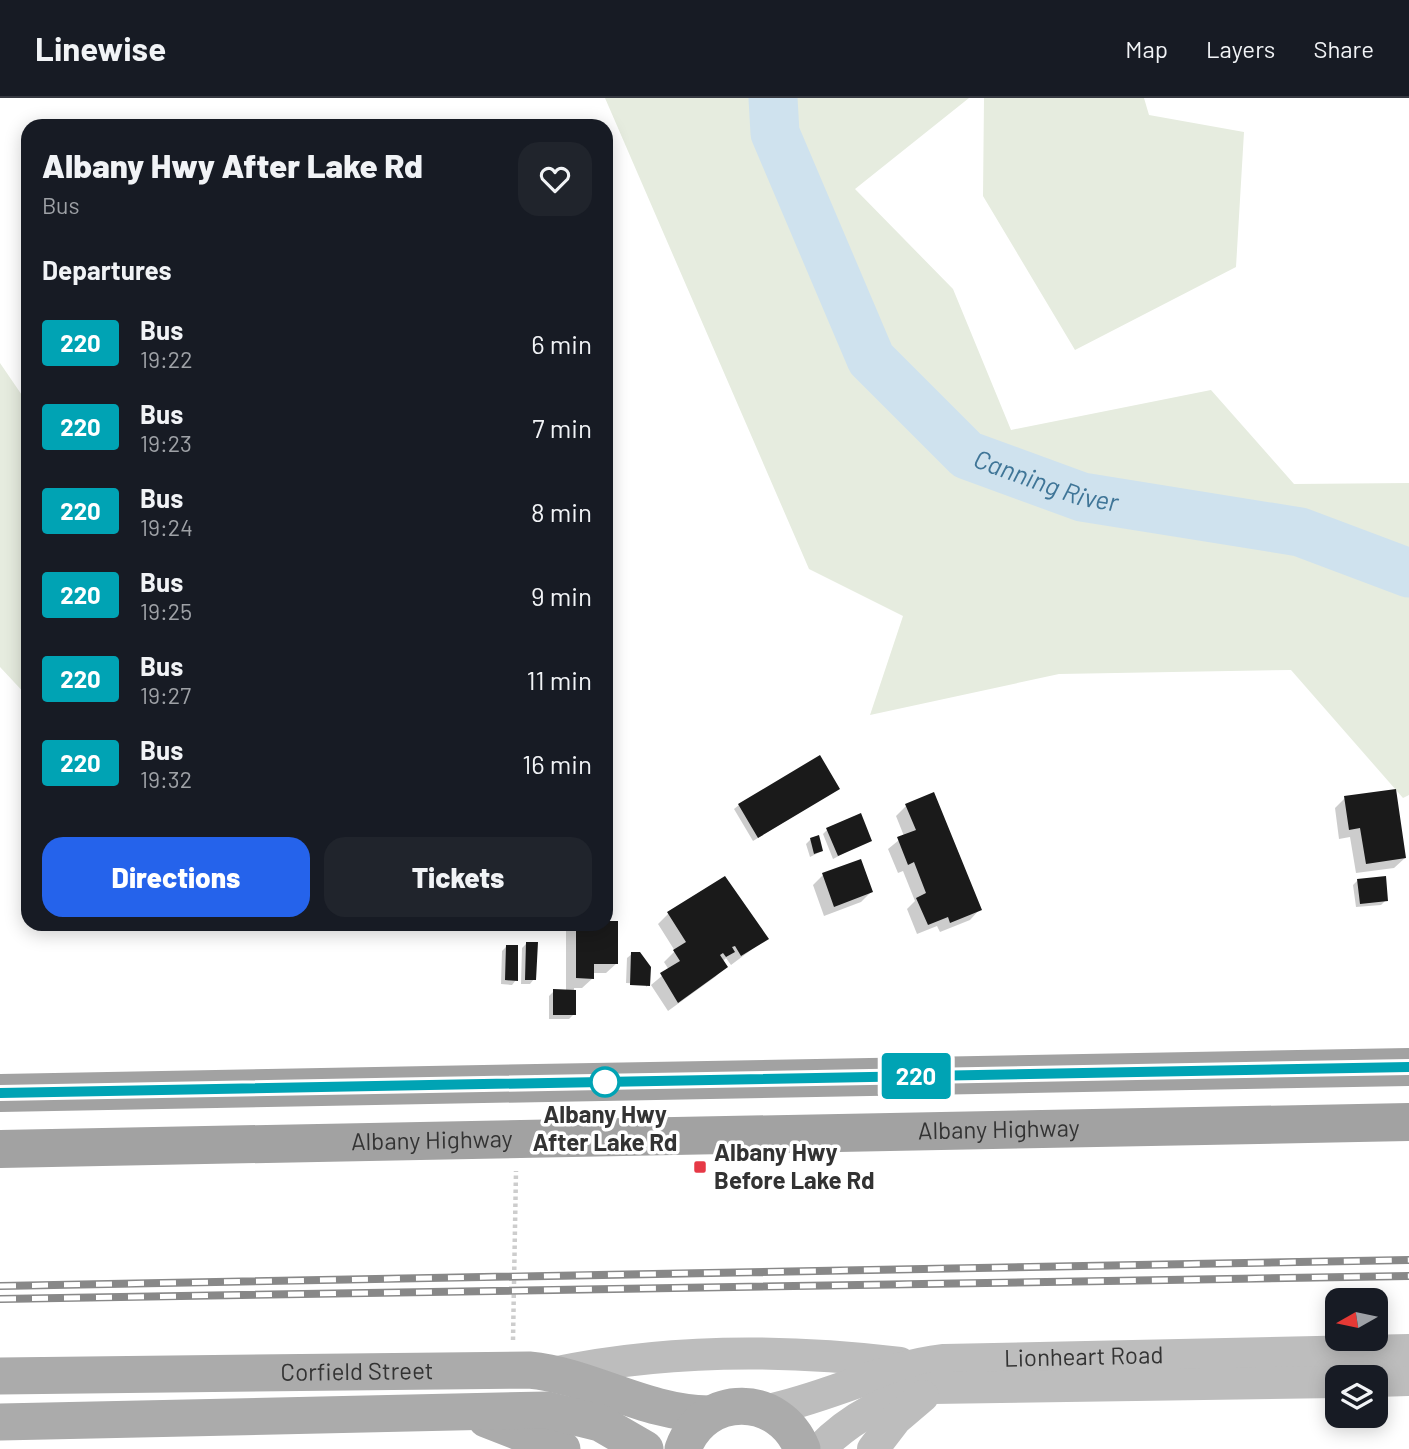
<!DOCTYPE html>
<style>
:root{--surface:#171b24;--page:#20242c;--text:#f1f3f6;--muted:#9ea1a6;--line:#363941;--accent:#2563eb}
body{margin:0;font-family:Barlow,sans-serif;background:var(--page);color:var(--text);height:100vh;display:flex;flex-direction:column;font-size:26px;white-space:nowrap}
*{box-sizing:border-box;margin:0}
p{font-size:23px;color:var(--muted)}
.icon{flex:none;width:38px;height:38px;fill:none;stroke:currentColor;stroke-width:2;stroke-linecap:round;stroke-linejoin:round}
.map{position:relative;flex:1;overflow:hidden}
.panel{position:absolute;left:21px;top:21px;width:592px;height:812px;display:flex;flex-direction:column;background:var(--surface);border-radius:21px;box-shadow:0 4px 18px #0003}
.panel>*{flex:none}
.badge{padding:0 14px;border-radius:5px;font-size:24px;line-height:46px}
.needle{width:46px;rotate:261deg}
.buttons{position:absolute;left:1325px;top:1190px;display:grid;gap:14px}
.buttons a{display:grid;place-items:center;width:63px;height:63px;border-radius:14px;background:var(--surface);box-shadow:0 4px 18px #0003;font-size:35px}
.map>.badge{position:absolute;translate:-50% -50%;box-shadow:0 0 0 4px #fff}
h2{padding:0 21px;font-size:26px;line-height:63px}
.round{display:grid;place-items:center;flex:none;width:74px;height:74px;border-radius:21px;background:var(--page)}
.head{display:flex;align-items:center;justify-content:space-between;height:119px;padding:0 21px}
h1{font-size:33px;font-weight:800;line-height:52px}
.button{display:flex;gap:14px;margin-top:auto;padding:14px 21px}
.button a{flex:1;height:80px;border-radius:21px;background:var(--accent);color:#fff;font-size:28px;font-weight:800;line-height:80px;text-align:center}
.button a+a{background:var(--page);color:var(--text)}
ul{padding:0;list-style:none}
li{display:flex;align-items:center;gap:21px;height:84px;padding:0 21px}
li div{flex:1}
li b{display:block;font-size:26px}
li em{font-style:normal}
li .badge{min-width:77px;font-weight:700;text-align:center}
header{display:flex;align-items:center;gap:42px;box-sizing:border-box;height:98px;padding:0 35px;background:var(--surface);border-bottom:2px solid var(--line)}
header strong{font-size:33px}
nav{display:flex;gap:38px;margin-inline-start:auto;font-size:24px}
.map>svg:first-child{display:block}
.green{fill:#e6ecdf}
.shadow{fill:#0003}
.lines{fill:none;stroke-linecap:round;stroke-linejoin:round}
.river{stroke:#cfe2ee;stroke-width:49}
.building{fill:#1a1a1a}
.path{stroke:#cdcdcd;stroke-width:4.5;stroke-dasharray:3.5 3.5;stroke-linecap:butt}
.secondary{stroke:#bdbdbd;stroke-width:32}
.primary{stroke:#ababab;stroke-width:37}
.trunk{stroke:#a2a2a2;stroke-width:38}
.rail-casing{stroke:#888;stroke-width:8}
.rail{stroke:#fff;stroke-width:5;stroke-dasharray:16;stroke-linecap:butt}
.line-casing{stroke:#fff;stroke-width:16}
.line{stroke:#00a3b4;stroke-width:10}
.stop-dot{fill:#fff;stroke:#00a3b4;stroke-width:3.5}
.poi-dot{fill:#e63946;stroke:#fff;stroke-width:2.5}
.labels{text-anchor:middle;stroke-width:7;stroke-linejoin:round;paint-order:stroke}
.stop-label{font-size:24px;font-weight:bold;fill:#333;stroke:#fff}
.street-label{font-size:24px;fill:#333;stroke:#fff}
.poi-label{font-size:24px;font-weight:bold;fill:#333;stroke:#fff;text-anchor:start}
.water-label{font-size:26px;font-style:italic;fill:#3f7597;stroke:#fff}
</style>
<header>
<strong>Linewise</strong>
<nav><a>Map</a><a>Layers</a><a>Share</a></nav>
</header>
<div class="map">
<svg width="1409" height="1351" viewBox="0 0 1409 1351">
<rect width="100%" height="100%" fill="#fff"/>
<path class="green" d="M605,0H969L855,91L953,191L1011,332L1211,292L1294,386L1409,385V697L1403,700L1291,572L1059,576L870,617L903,518L809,471Z
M984,0H1144L1149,17L1244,34L1236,169L1075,252L983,98Z
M0,265L28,306V599L0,569Z"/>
<path class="shadow" d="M838,691L753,743L734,711L739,707Z
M1345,700L1405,760L1394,770L1356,775L1350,739L1339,741L1335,710Z
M906,708L980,811L970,822L940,834L937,828L917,836L907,811L915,803L903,773L898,775L888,751L904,738L896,718Z
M827,732L870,742L833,761L823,736Z
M811,741L822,753L810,759L806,746Z
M823,777L871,794L861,804L824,818L813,787Z
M1358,782L1386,802L1381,807L1356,809L1353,787Z
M668,816L767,840L731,867L726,860L722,864L725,869L715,879L668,913L651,887L669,872L664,864L675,853L658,826Z
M617,825V865L606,875H593V880L582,890H574V916L569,921H549V898L554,893H566V826Z
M527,845L534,881L530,886H521L522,850Z
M506,849L516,882L512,887L501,886L502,853Z
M632,856L648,887L646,889V886L626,885L627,860Z"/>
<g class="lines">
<path class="river" id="s1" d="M773,0L775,35L871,261L967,357L1082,399L1300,434L1409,475"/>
</g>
<path class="building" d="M820,657L840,691L758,740L738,706Z
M1396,691L1406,760L1366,766L1360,730L1349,732L1344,698Z
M934,694L982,812L950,825L948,819L928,827L916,800L926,795L914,764L908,767L897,739L916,732L905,706Z
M861,715L872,743L838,758L826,730Z
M819,737L823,753L814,756L810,740Z
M861,761L873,794L834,809L822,775Z
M725,778L769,841L741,858L735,848L732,849L735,854L726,859L723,855L720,857L728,869L678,905L660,875L680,863L673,852L686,844L667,814Z
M1386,778L1388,803L1360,806L1357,781Z
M606,823H618V866H594V881L576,880V826H606Z
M526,844H538L536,882H525Z
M506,847H518V883L505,882Z
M631,854H640L651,869L650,888L630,887Z
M553,891L576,892V917H553Z"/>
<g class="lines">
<path class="path" d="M513,1242L516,1073"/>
<g class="secondary">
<path d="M553,1275C666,1251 785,1251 900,1265"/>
<path d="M1376,1283L1409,1282"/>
<path id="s2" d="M767,1312C828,1300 882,1269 944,1262L1409,1252"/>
<path d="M820,1351C852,1318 888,1301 932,1290L1337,1284"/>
<path d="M873,1351L896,1321L923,1298"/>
</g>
<g class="primary">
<path id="s3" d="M0,1278L529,1272C592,1278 643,1315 709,1316"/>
<path d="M486,1321L562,1351"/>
<path d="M0,1324L547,1312L600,1325L645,1351"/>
<path d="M683,1351C704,1293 780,1295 802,1351"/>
</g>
<g class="trunk">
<path d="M0,995L1409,969"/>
<path id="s4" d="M0,1051L1409,1024"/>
</g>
<defs>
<path id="rail" d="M0,1188L1409,1162
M0,1201L1409,1178"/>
</defs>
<use href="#rail" class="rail-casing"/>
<use href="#rail" class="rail"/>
</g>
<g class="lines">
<defs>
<path id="line" d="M0,995L1409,969"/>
</defs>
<use href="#line" class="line-casing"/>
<use href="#line" class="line"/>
</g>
<circle class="stop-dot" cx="605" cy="984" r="14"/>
<rect class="poi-dot" x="693" y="1062" width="14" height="14" rx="3.5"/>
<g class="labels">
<g class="stop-label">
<text x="605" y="1025">Albany Hwy<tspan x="605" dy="28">After Lake Rd</tspan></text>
</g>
<g class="street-label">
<text dy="8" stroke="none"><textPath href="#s4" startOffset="999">Albany Highway</textPath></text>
<text dy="8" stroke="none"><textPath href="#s4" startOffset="432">Albany Highway</textPath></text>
<text dy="8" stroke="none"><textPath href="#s2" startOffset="324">Lionheart Road</textPath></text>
<text dy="8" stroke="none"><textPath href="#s3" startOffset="357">Corfield Street</textPath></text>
</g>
<g class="poi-label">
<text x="714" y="1063">Albany Hwy<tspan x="714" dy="28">Before Lake Rd</tspan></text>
</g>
<g class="water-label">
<text dy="9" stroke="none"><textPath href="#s1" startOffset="500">Canning River</textPath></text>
</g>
</g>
</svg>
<div class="buttons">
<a><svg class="needle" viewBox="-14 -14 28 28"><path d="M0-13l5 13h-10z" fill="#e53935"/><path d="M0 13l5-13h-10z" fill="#9ea1a6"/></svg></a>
<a><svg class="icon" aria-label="layers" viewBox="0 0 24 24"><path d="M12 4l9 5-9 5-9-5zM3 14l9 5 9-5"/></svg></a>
</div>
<b class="badge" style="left:916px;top:978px;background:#00a3b4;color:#fff">220</b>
<section class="panel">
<div class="head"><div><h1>Albany Hwy After Lake Rd</h1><p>Bus</p></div><a class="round"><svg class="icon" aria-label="heart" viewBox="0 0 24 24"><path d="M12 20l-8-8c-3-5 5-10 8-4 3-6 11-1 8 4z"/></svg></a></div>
<h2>Departures</h2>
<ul>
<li><span class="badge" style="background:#00a3b4;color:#fff">220</span><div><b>Bus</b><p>19:22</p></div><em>6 min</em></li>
<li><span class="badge" style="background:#00a3b4;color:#fff">220</span><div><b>Bus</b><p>19:23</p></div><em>7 min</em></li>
<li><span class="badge" style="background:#00a3b4;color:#fff">220</span><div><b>Bus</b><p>19:24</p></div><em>8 min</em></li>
<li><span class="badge" style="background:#00a3b4;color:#fff">220</span><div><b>Bus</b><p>19:25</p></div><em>9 min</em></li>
<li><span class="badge" style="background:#00a3b4;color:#fff">220</span><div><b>Bus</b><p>19:27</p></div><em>11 min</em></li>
<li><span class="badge" style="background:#00a3b4;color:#fff">220</span><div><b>Bus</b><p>19:32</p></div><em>16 min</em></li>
</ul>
<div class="button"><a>Directions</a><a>Tickets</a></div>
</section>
</div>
